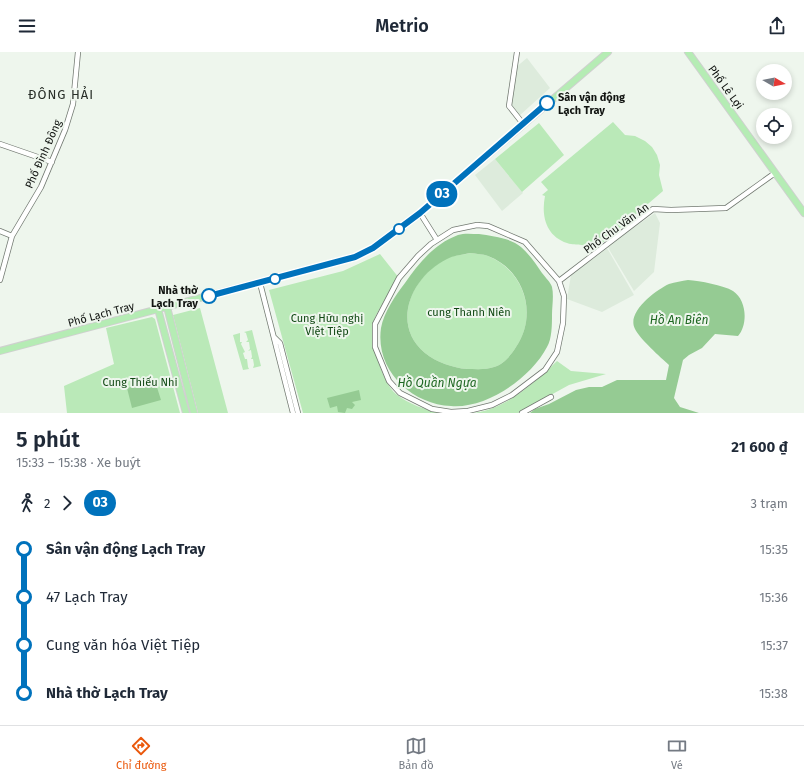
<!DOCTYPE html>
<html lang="vi">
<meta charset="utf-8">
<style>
:root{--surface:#fff;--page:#f6f6f7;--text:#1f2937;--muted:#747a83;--line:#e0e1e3;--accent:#ea580c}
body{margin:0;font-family:"Fira Sans",sans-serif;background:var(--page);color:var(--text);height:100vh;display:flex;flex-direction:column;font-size:15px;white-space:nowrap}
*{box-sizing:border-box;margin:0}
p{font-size:13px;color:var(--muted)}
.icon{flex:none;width:22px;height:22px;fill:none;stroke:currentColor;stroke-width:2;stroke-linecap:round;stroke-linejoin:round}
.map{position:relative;height:361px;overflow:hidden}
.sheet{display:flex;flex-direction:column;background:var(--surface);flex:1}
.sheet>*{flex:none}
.badge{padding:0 8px;border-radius:13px;font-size:14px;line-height:26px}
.needle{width:26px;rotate:99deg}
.controls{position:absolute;left:756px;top:12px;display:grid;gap:8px}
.controls a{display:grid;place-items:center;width:36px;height:36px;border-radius:50%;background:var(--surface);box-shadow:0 2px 6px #0003;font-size:20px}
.map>.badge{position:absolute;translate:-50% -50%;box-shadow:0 0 0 2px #fff}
.legs{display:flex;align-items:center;gap:6px;height:44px;padding:0 16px;font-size:13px}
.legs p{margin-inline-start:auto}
.headline{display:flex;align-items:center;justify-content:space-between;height:68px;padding:0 16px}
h1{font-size:22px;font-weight:600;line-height:30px}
ul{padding:0 16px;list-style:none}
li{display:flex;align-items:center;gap:14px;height:48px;font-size:15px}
li i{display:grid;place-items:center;width:6px;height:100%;margin:0 5px;background:currentColor}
li i::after{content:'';width:10px;height:10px;margin:-5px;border:3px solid;border-radius:50%;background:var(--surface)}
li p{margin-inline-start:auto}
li:first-child i{background:linear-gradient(#0000 50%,currentColor 0)}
li:last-child i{background:linear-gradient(currentColor 50%,#0000 0)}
header{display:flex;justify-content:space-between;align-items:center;height:52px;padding:0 16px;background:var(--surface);font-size:18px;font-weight:600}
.tab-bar{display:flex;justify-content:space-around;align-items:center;height:56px;border-top:1px solid var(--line);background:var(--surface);font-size:11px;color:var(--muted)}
.tab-bar a{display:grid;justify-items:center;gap:2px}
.tab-bar .active{color:var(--accent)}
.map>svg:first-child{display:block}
.built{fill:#ddebdc}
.green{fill:#bae9b8}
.water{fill:#95cb93;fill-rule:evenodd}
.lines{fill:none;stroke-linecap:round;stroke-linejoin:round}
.minor-casing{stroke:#737a72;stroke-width:6}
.major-casing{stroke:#cfd0cf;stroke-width:8}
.minor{stroke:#fff;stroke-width:4.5}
.major{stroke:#b5ecb4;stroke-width:6}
.line-1-casing{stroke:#fff;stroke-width:9}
.line-1{stroke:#0072bc;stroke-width:6}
.stop-1-dot{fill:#fff;stroke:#0072bc;stroke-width:2}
.labels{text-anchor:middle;stroke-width:4;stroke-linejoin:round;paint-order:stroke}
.street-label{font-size:11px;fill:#111411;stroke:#eef6ed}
.stop-label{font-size:11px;font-weight:bold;fill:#111411;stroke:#eef6ed;text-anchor:start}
.park-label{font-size:11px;fill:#104813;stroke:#eef6ed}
.water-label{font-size:12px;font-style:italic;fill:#1e6722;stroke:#eef6ed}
.quarter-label{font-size:13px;letter-spacing:1px;fill:#272d27;stroke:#eef6ed}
</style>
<header><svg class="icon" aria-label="menu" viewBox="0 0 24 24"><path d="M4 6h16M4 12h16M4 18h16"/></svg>Metrio<svg class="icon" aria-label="share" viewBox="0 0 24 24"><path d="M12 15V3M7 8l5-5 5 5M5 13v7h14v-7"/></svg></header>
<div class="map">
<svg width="804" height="361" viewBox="0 0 804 361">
<rect width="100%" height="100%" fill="#eef6ed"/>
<path class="built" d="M527,6L550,36L519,64L510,53L515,16Z
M495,107L523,141L502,159L475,123Z
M655,161L660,171L654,220L634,239L607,194Z
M607,196L634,243L602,260L567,247L571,223Z"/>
<path class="green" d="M613,70L625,83L635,84L645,89L652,95L657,103L660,113L659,123L663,139L593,199C581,189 579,195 567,191C546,184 541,164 545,144L542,143L548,138L541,130Z
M539,71L564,103L522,140L495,107Z
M470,201C476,202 483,202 488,204C525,219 538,263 516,295C511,303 504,312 494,315C486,318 476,317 467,317C453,316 436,310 425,301C390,272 412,224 447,206C454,203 463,203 470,201Z
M380,202L399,226C393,236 375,262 373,271C370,290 382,330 396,342C408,352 426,358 441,361H303L269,238L343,219Z
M200,256L228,361H198L173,263Z
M152,265L155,267L180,361H67L64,334L114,312L106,276Z
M252,278L261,314L253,316L254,313L253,307H251L252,305L251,298L248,299L250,297L249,290H246L248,288L246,281L244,280Z
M240,281V290H242L241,292L245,300L243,301L245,307H247L248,315L249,317L243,318L233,283Z
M557,309L571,319L606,322L569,333L518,361H473C506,357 534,331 557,309Z"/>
<path class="water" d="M479,182C492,184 511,186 521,195C529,202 536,212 542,221C545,225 551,231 552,235C554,244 552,254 552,263C552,272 552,287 547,295C531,326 486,357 451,354C411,352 375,318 381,276C384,260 395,244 405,231C419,211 434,192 458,183C464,181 472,182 479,182ZM470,201C476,202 483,202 488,204C525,218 538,263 516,295C511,303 504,312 494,315C486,318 476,317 467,317C453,316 436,310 425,301C390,272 412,224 447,207C454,203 463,203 470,201Z
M688,228C700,229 723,233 733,239C747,248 748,273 738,284L715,282L702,296L689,303L683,308L674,346L680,355L699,361H530L535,357L549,352L576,338L589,335H602L617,328H666L669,313C661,306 639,286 635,277C626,260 656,238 669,232C675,230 682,229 688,228Z
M155,329L161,348L132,356L127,336Z
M359,338L361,348L352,350L355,353L352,357L347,356L345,361L338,360L337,354L330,356L327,346Z"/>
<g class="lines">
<defs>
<path id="minor" d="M517,0L509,54L524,73
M0,92L52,110
M420,161L437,188
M477,173L488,174L525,190L559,229L564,244L563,271L557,300L545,318L512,343L492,353L468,359L451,360L432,357L400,341L389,329L375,295V272L399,226L418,204L431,192L453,178Z
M0,179L12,184
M0,228L12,184L41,135L65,78L73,52L78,0
M559,229L653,157L671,158L726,156L775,121
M260,231L293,361
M275,286L280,291L298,361
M522,361L551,345"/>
<path id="major" d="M688,0L804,161
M167,255L194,361
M158,257L186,361
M0,299L355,205L373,196L420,161L608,0"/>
</defs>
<use href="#minor" class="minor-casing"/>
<use href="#major" class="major-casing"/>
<use href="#minor" class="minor"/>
<use href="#major" class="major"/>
</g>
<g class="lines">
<defs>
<path id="line-1" d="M209,244L355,205L373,196L420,161L547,51"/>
</defs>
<use href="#line-1" class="line-1-casing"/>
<use href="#line-1" class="line-1"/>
</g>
<g class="stop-1-dot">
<circle cx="547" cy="51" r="7"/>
<circle cx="399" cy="177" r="5"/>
<circle cx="275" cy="227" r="5"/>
<circle cx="209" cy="244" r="7"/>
</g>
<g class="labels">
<g class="street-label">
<text transform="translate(726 35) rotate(54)" y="4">Phố Lê Lợi</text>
<text transform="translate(43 102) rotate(-66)" y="4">Phố Đình Đông</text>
<text transform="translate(616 176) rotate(-36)" y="4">Phố Chu Văn An</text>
<text transform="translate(101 262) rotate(-15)" y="4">Phố Lạch Tray</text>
</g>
<g class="stop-label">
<text x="558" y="49">Sân vận động<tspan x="558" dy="13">Lạch Tray</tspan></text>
<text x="198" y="242" text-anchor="end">Nhà thờ<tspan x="198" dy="13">Lạch Tray</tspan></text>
</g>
<g class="park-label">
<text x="469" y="264">cung Thanh Niên</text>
<text x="327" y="270">Cung Hữu nghị<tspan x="327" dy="13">Việt Tiệp</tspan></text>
<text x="140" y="334">Cung Thiếu Nhi</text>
</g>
<g class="water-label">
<text x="679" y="272">Hồ An Biên</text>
<text x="437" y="335">Hồ Quần Ngựa</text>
</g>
<g class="quarter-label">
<text x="61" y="47">ĐÔNG HẢI</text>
</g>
</g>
</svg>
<div class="controls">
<a><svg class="needle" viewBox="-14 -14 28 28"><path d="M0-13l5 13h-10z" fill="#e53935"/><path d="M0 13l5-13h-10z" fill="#747a83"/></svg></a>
<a><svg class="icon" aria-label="locate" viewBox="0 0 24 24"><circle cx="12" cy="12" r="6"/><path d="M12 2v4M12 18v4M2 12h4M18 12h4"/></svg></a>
</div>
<b class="badge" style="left:442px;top:142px;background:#0072bc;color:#fff">03</b>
</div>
<section class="sheet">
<div class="headline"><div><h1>5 phút</h1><p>15:33 – 15:38 · Xe buýt</p></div><b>21 600 ₫</b></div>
<div class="legs"><svg class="icon" aria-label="walk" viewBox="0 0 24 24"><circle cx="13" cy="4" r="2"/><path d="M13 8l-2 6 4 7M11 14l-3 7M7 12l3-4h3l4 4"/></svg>2<svg class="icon" aria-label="forward" viewBox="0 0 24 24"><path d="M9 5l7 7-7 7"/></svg><b class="badge" style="background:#0072bc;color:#fff">03</b><p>3 trạm</p></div>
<ul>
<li><i style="color:#0072bc"></i><b>Sân vận động Lạch Tray</b><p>15:35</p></li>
<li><i style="color:#0072bc"></i><span>47 Lạch Tray</span><p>15:36</p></li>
<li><i style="color:#0072bc"></i><span>Cung văn hóa Việt Tiệp</span><p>15:37</p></li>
<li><i style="color:#0072bc"></i><b>Nhà thờ Lạch Tray</b><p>15:38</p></li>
</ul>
</section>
<nav class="tab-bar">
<a class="active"><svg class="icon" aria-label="directions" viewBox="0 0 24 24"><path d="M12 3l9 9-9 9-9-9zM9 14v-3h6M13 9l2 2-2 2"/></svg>Chỉ đường</a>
<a><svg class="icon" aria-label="map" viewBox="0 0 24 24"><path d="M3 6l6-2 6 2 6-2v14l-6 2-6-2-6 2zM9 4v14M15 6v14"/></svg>Bản đồ</a>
<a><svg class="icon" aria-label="tickets" viewBox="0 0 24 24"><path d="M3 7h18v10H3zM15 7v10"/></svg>Vé</a>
</nav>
